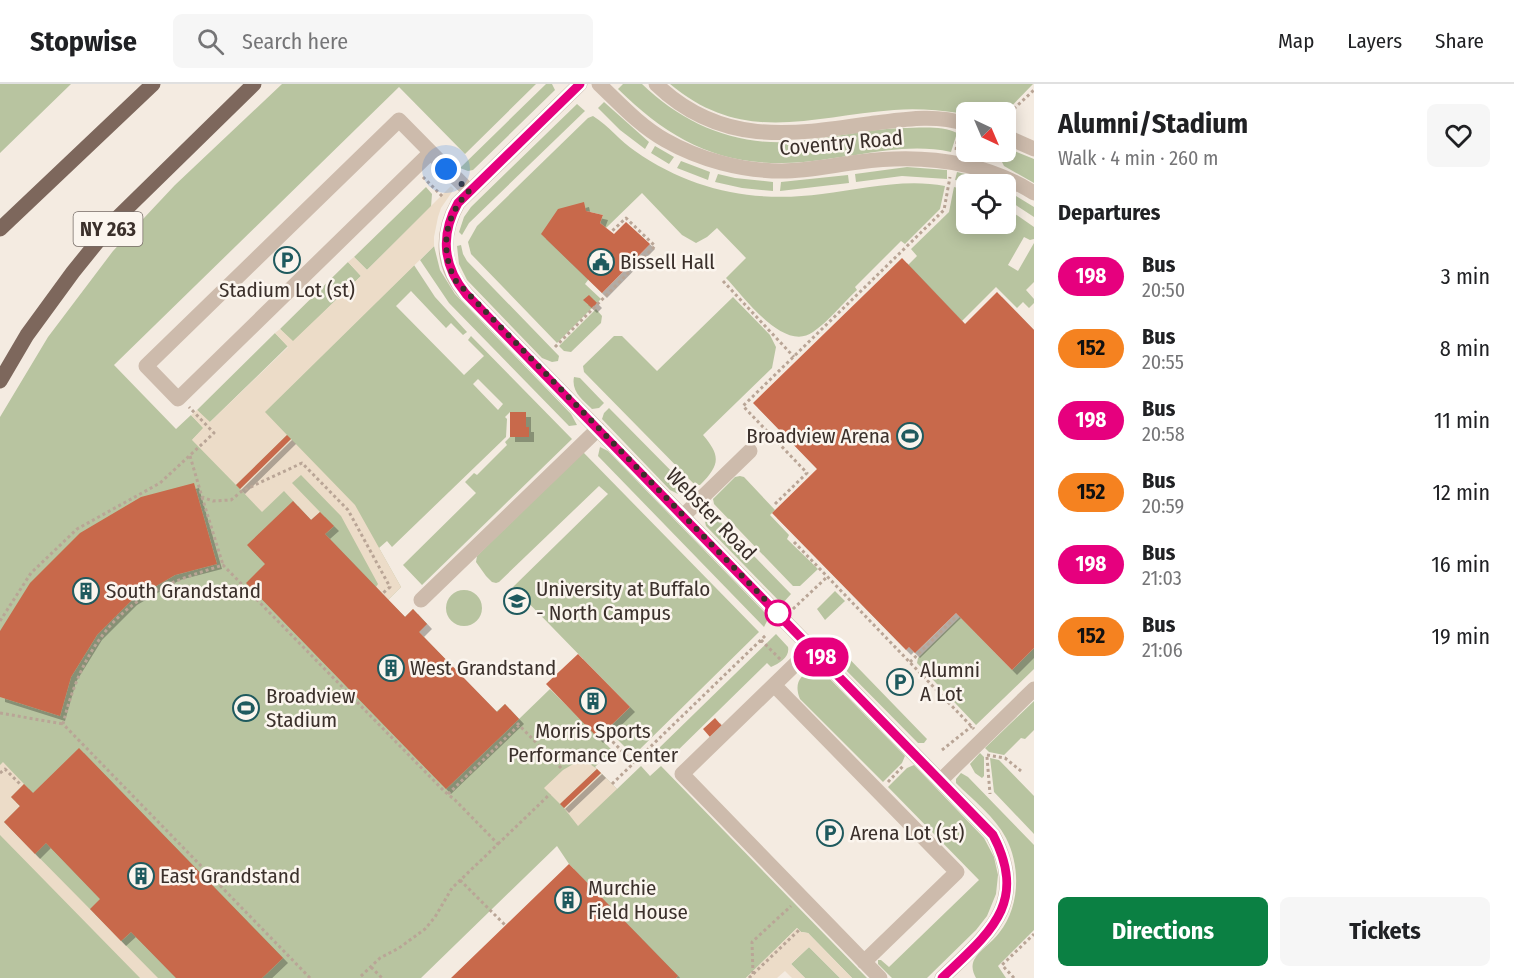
<!DOCTYPE html>
<meta charset="utf-8">
<style>
:root{--surface:#fff;--page:#f6f6f6;--text:#202124;--muted:#757577;--line:#e0e0e0;--accent:#0b8043}
body{margin:0;font-family:"Fira Sans Condensed",sans-serif;background:var(--page);color:var(--text);height:100vh;display:flex;flex-direction:column;font-size:22px;white-space:nowrap}
*{box-sizing:border-box;margin:0}
p{font-size:20px;color:var(--muted)}
.icon{flex:none;width:33px;height:33px;fill:none;stroke:currentColor;stroke-width:2;stroke-linecap:round;stroke-linejoin:round}
.map{position:relative;flex:1;overflow:hidden}
.panel{display:flex;flex-direction:column;background:var(--surface);width:480px}
.panel>*{flex:none}
.badge{padding:0 12px;border-radius:20px;font-size:21px;line-height:39px}
.needle{width:39px;rotate:136deg}
.tools{position:absolute;left:956px;top:18px;display:grid;gap:12px}
.tools a{display:grid;place-items:center;width:60px;height:60px;border-radius:9px;background:var(--surface);box-shadow:0 3px 15px #0003;font-size:30px}
.you{position:absolute;width:30px;height:30px;margin:-15px;border:4px solid #fff;border-radius:50%;background:#1a73e8;box-shadow:0 0 0 9px #1a73e833}
.map>.badge{position:absolute;translate:-50% -50%;box-shadow:0 0 0 3px #fff}
h2{padding:0 24px;font-size:22px;line-height:54px}
.round{display:grid;place-items:center;flex:none;width:63px;height:63px;border-radius:9px;background:var(--page)}
.head{display:flex;align-items:center;justify-content:space-between;height:102px;padding:0 24px}
h1{font-size:28px;font-weight:700;line-height:45px}
.primary-button{display:flex;gap:12px;margin-top:auto;padding:12px 24px}
.primary-button a{flex:1;height:69px;border-radius:9px;background:var(--accent);color:#fff;font-size:24px;font-weight:700;line-height:69px;text-align:center}
.primary-button a+a{background:var(--page);color:var(--text)}
ul{padding:0;list-style:none}
li{display:flex;align-items:center;gap:18px;height:72px;padding:0 24px}
li div{flex:1}
li b{display:block;font-size:22px}
li em{font-style:normal}
li .badge{min-width:66px;font-weight:700;text-align:center}
header{display:flex;align-items:center;gap:36px;box-sizing:border-box;height:84px;padding:0 30px;background:var(--surface);border-bottom:2px solid var(--line)}
header strong{font-size:28px}
nav{display:flex;gap:33px;margin-inline-start:auto;font-size:21px}
.search{width:420px;height:54px;background:var(--page);display:flex;align-items:center;gap:15px;box-sizing:border-box;padding:0 21px;border-radius:9px;color:var(--muted);font-size:22px}
main{display:flex;flex:1;min-height:0}
.map>svg:first-child{display:block}
.green{fill:#b8c4a0;fill-rule:evenodd}
.plaza{fill:#ecdcc8}
.building{fill:#c8694b;filter:url(#shadow)}
.lines{fill:none;stroke-linecap:round;stroke-linejoin:round}
.path{stroke:#b9a596;stroke-width:3;stroke-dasharray:3 3;stroke-linecap:butt}
.minor{stroke:#cdbbac;stroke-width:15}
.major{stroke:#7d675c;stroke-width:15}
.line-casing{stroke:#fff;stroke-width:14}
.line{stroke:#e6007e;stroke-width:9}
.walk{stroke:#3b302b;stroke-width:6;stroke-dasharray:0 10.8}
.stop-dot{fill:#fff;stroke:#e6007e;stroke-width:3}
.labels{text-anchor:middle;stroke-width:5;stroke-linejoin:round;paint-order:stroke}
.shield{fill:#fbf5ee;stroke:#756b66;stroke-width:1.5}
.shield-label{font-size:20px;font-weight:bold;fill:#3b302b}
.street-label{font-size:21px;fill:#3b302b;stroke:#fbf5ee}
.poi-label{font-size:21px;fill:#3b302b;stroke:#fbf5ee;text-anchor:start}
</style>
<header>
<strong>Stopwise</strong>
<div class="search"><svg class="icon" aria-label="search" viewBox="0 0 24 24"><circle cx="10" cy="10" r="6"/><path d="M15 15l6 6"/></svg>Search here</div>
<nav><a>Map</a><a>Layers</a><a>Share</a></nav>
</header>
<main>
<div class="map">
<svg width="1034" height="894" viewBox="0 0 1034 894">
<defs>
<filter id="shadow"><feDropShadow dx="5" dy="5" stdDeviation="0" flood-color="#0004"/></filter>
</defs>
<rect width="100%" height="100%" fill="#f4ebe1"/>
<path class="green" d="M0,0H71L0,69Z
M282,0H536L465,70L399,3L114,281L176,345L191,331L204,344L192,356L264,328L414,181L435,213L467,248L463,251L451,239L446,244L411,207L396,222L464,291L484,272L468,256L471,252L572,355L422,501L403,481L476,409L465,398L474,389L477,391L507,361L505,358L510,353H529V343H526V328H510L505,333L507,335L506,353L392,463L387,457L379,464L401,503L388,516L405,533L413,525L427,540L419,548L496,628L505,620L519,635L550,605L612,666L595,683L617,705L641,682L650,692L661,682L867,894H852L808,849L801,848L797,844L746,894H676L677,892L569,780L557,762L421,894H0V333L48,253L113,167L175,101ZM478,295L503,320L498,326L473,300Z
M546,0H552L555,6L473,86L468,87L460,84Z
M623,0H642C685,42 741,64 801,57C835,53 868,45 902,44C918,44 942,41 957,49L951,68C919,61 887,66 856,71C832,74 807,79 783,79C713,80 666,52 618,5Z
M670,0H1033L1005,29L986,28L961,22L959,29C937,26 916,24 894,26C811,32 744,62 670,0Z
M604,18L649,58L645,65L620,46L598,24Z
M577,20L585,27L469,139L462,151L459,148L464,133L471,123Z
M593,32C609,42 620,57 635,67C692,107 755,119 822,110C862,105 905,94 945,102L940,125L905,160L901,157L855,203L857,206C843,219 829,237 813,248C784,269 744,213 726,194L746,174L717,144L707,153L696,159L682,151L642,109L606,144L600,139L603,131L586,127L588,196L585,200L601,215L557,259L471,170L468,158L477,142L588,34Z
M655,62L674,73L669,80L651,69Z
M1012,66L1034,75V99L1004,82L1002,78L1003,71Z
M681,77L710,88L708,96L677,84Z
M907,83L947,86V95L902,92L856,98L855,90Z
M957,88L978,93L995,100H972L955,96Z
M718,90L735,94L773,98V107L742,104L715,98Z
M848,91L849,99L780,107L781,98Z
M426,103L432,110L431,123L367,186L354,173Z
M954,103L966,106V140H1005V123L1034,143V155L1030,156L1024,153L1008,181L1018,187L1034,159V198L1026,206L1034,215V219L1029,224L1023,218L1017,224L996,203L962,237L908,181L917,172L911,165L949,128Z
M1008,107L1034,123V133L1005,114Z
M461,161L463,170L467,177L559,272L558,277L552,278L542,274L467,196L459,180L457,162Z
M434,162L440,186L455,210L571,330L577,341L569,342L449,219L420,176Z
M348,178L361,192L293,258L280,245Z
M733,213L770,251L776,263L772,284L703,351C721,372 720,381 700,401H695L584,288L583,282L614,252H622L657,287Z
M596,225L602,232L601,239L571,268L564,267L559,262Z
M275,249L288,262L209,339L197,326Z
M574,293L580,294L604,319L599,324L592,325C583,316 571,308 574,293Z
M609,324L689,405L688,410H678L670,406L602,335L604,329Z
M600,363L608,367L769,533L764,543L598,372Z
M583,368L759,548L638,667L625,663L607,645L630,623L513,503L608,410L599,402L499,498L496,499L492,498L486,492L476,478L477,472Z
M740,392L744,393L775,426L770,431L789,451L787,455L818,485L800,502H793L714,420L713,415L735,393Z
M708,425L791,510L782,520L706,442L703,429Z
M446 524a18 18 0 1 1 36 0a18 18 0 1 1-36 0Z
M835,507L845,517L825,536L817,525Z
M960,533L1012,586L1034,564V585L976,641L917,579L918,574Z
M776,550L788,563C790,573 780,579 771,583L767,579L669,675L662,677L655,670L657,666Z
M833,558L927,655L924,659H918L832,572L830,565Z
M813,587L824,589L905,672L902,679L883,698L800,615C794,601 799,590 813,587Z
M1034,617V646L1025,655L1021,654L1004,671L989,668L985,664Z
M980,669L984,673V692L982,694L975,689L970,680Z
M990,674L999,676L1034,712V750L994,708Z
M914,681L984,754L994,773L998,791L996,810L987,832L976,846L927,894H892L878,880V876H881L889,883L979,796L888,703L907,684Z
M961,689L968,693L1034,761V846L998,882L1006,894H976C973,888 971,883 974,876C979,866 992,859 999,849C1020,823 1021,783 1006,754C995,733 973,716 956,699V695Z
M809,863L840,894H805L791,880Z"/>
<path class="plaza" d="M451,102L454,105L441,124L438,133L434,153V162L265,328L287,351L236,401L192,356L203,344L191,331L197,326L210,338L288,263L275,249L280,245L293,257L361,192L348,178L354,173L367,186Z
M291,355L355,421L401,503L388,516L376,503L378,500L341,432L301,391L292,399L320,428L311,436L284,407L262,428L240,405Z
M3,678L24,700L11,713L20,722L4,738L158,894H140L0,751V681Z
M575,679L590,680L597,685L560,720L544,704L563,686Z
M601,689L617,705L578,742L564,724Z
M797,844L801,848L808,849L852,894H840L809,863L791,880L805,894H792L785,887L777,894H746Z"/>
<path class="building" d="M584,118L586,127L603,131L600,139L614,150L626,138L650,160L602,209L541,150L558,125Z
M902,174L965,240L997,208L1034,246V564L1012,586L956,529L915,569L909,563L906,566L772,429L817,385L753,319Z
M589,211L597,219L592,224L583,216Z
M510,328H526V343H529V353H510Z
M287,351L291,355L240,405L236,401Z
M194,399L217,480L175,491L132,516L97,551L71,593L60,632L0,613V547L30,499L80,449L141,413Z
M293,417L311,436L320,428L334,442L325,450L405,533L413,525L427,540L419,548L497,628L505,620L519,635L446,705L246,499L265,480L247,461Z
M578,570L630,623L598,654L546,600Z
M715,634L722,642L710,653L703,645Z
M79,664L283,874L262,894H176L131,848L121,857L90,825L100,815L46,759L35,770L4,738L20,722L11,713L24,700L33,709Z
M597,685L601,689L564,724L560,720Z
M569,780L678,892L676,894H451Z"/>
<g class="lines">
<path class="path" d="M1005,33L1034,6
M956,66L958,52
M423,93L443,113
M723,197L794,273
M555,263L655,162L626,134L611,148
M190,372L202,413L213,417L231,416L242,407L302,379L348,426L390,503L382,510
M202,413L223,481
M775,420L807,389L743,322L944,126L950,93
M794,458L974,645
M793,525L827,493
M0,537L31,489L77,445L160,399L214,349L189,323
M761,556L781,576
M910,578L957,532
M0,629L63,640
M517,639L563,686
M604,649L634,679
M942,666L972,642
M987,671L1005,674L1021,687
M987,673L990,710
M0,689L5,685L21,701
M888,698L904,681
M612,700L767,550
M448,710L519,641
M498,760L550,710
M460,796L505,841
M371,883L382,894
M753,890L752,858L791,822
M310,894L63,640C77,583 103,533 158,505C179,495 201,488 223,481L444,707L455,716L498,760L452,804L435,833L425,845L399,864L380,874L359,894
M749,894L799,846
M1014,894L1002,881L1034,850"/>
<path class="minor" d="M580,0L458,119C440,151 442,183 466,210L993,751C1029,820 989,849 942,894
M599,0C620,20 640,42 665,56C700,76 742,87 782,87C808,87 834,81 859,78C920,70 981,76 1034,109
M656,0C721,63 793,51 875,39C906,35 936,30 966,40
M1005,52L1034,65
M430,69L178,315L146,282L399,36L469,107
M683,432L750,367
M421,516L598,345
M812,564L682,690L880,894
M774,601L957,788L864,878
M941,696L1034,605"/>
<path class="major" d="M0,145L153,0
M0,297L27,251L73,188L115,136L254,0"/>
</g>
<g class="lines">
<defs>
<path id="line" d="M580,0L458,119C440,151 443,182 466,210L993,751C1029,820 989,849 942,894"/>
</defs>
<use href="#line" class="line-casing"/>
<use href="#line" class="line"/>
<path class="walk" d="M446,85L469,107C444,133 440,165 455,196L778,529"/>
</g>
<defs>
<symbol id="parking-ring" viewBox="-11 -11 22 22"><circle r="9.5" fill="#fbf5ee" stroke="#1f5a5e" stroke-width="1.5"/><path d="M-3.5-5.5H1a3.5 3.5 0 0 1 0 7H-1V5.5H-3.5ZM-1-3.4V-.6H.8a1.4 1.4 0 0 0 0-2.8Z" fill="#1f5a5e"/></symbol>
<symbol id="civic-ring" viewBox="-11 -11 22 22"><circle r="9.5" fill="#fbf5ee" stroke="#1f5a5e" stroke-width="1.5"/><path d="M-.6-6.5H3V-4.5H.6V-3L4-1V1h2V6H-6V1h2V-1L-.6-3ZM-1.2 2.5V6h2.4V2.5Z" fill="#1f5a5e"/></symbol>
<symbol id="stadium-ring" viewBox="-11 -11 22 22"><circle r="9.5" fill="#fbf5ee" stroke="#1f5a5e" stroke-width="1.5"/><path d="M0-5a6.5 5 0 1 0 0 10a6.5 5 0 1 0 0-10ZM-3.5-1.8h7v3.6h-7Z" fill="#1f5a5e"/></symbol>
<symbol id="building-ring" viewBox="-11 -11 22 22"><circle r="9.5" fill="#fbf5ee" stroke="#1f5a5e" stroke-width="1.5"/><path d="M-4-6H4V6H1V3H-1V6H-4ZM-2.5-4.3h1.7v1.8h-1.7ZM.8-4.3h1.7v1.8H.8ZM-2.5-1h1.7V.8h-1.7ZM.8-1h1.7V.8H.8Z" fill="#1f5a5e"/></symbol>
<symbol id="university-ring" viewBox="-11 -11 22 22"><circle r="9.5" fill="#fbf5ee" stroke="#1f5a5e" stroke-width="1.5"/><path d="M0-5L7-2L0 1L-7-2ZM-4 1L0 2.5L4 1V4Q0 6-4 4Z" fill="#1f5a5e"/></symbol>
</defs>
<g fill-rule="evenodd">
<use href="#parking-ring" x="272" y="161" width="30" height="30"/>
<use href="#civic-ring" x="586" y="163" width="30" height="30"/>
<use href="#stadium-ring" x="895" y="337" width="30" height="30"/>
<use href="#building-ring" x="71" y="492" width="30" height="30"/>
<use href="#university-ring" x="502" y="502" width="30" height="30"/>
<use href="#building-ring" x="376" y="569" width="30" height="30"/>
<use href="#parking-ring" x="885" y="583" width="30" height="30"/>
<use href="#building-ring" x="578" y="602" width="30" height="30"/>
<use href="#stadium-ring" x="231" y="609" width="30" height="30"/>
<use href="#parking-ring" x="815" y="734" width="30" height="30"/>
<use href="#building-ring" x="126" y="777" width="30" height="30"/>
<use href="#building-ring" x="553" y="801" width="30" height="30"/>
</g>
<circle class="stop-dot" cx="778" cy="529" r="12"/>
<g class="labels">
<rect class="shield" x="73.5" y="128" width="69" height="34" rx="4.5"/>
<g class="shield-label">
<text x="108" y="152">NY 263</text>
</g>
<g class="street-label">
<text transform="translate(841 59) rotate(-5)" y="7">Coventry Road</text>
<text transform="translate(711 430) rotate(46)" y="7">Webster Road</text>
</g>
<g class="poi-label">
<text x="620" y="185">Bissell Hall</text>
<text x="287" y="213" text-anchor="middle">Stadium Lot (st)</text>
<text x="890" y="359" text-anchor="end">Broadview Arena</text>
<text x="536" y="512">University at Buffalo<tspan x="536" dy="24">- North Campus</tspan></text>
<text x="106" y="514">South Grandstand</text>
<text x="410" y="591">West Grandstand</text>
<text x="920" y="593">Alumni<tspan x="920" dy="24">A Lot</tspan></text>
<text x="266" y="619">Broadview<tspan x="266" dy="24">Stadium</tspan></text>
<text x="593" y="654" text-anchor="middle">Morris Sports<tspan x="593" dy="24">Performance Center</tspan></text>
<text x="850" y="756">Arena Lot (st)</text>
<text x="160" y="799">East Grandstand</text>
<text x="588" y="811">Murchie<tspan x="588" dy="24">Field House</tspan></text>
</g>
</g>
</svg>
<div class="tools">
<a><svg class="needle" viewBox="-14 -14 28 28"><path d="M0-13l5 13h-10z" fill="#e53935"/><path d="M0 13l5-13h-10z" fill="#757577"/></svg></a>
<a><svg class="icon" aria-label="locate" viewBox="0 0 24 24"><circle cx="12" cy="12" r="6"/><path d="M12 2v4M12 18v4M2 12h4M18 12h4"/></svg></a>
</div>
<div class="you" style="left:446px;top:85px"></div>
<b class="badge" style="left:821px;top:573px;background:#e6007e;color:#fff">198</b>
</div>
<section class="panel">
<div class="head"><div><h1>Alumni/Stadium</h1><p>Walk · 4 min · 260 m</p></div><a class="round"><svg class="icon" aria-label="heart" viewBox="0 0 24 24"><path d="M12 20l-8-8c-3-5 5-10 8-4 3-6 11-1 8 4z"/></svg></a></div>
<h2>Departures</h2>
<ul>
<li><span class="badge" style="background:#e6007e;color:#fff">198</span><div><b>Bus</b><p>20:50</p></div><em>3 min</em></li>
<li><span class="badge" style="background:#f58220;color:#111">152</span><div><b>Bus</b><p>20:55</p></div><em>8 min</em></li>
<li><span class="badge" style="background:#e6007e;color:#fff">198</span><div><b>Bus</b><p>20:58</p></div><em>11 min</em></li>
<li><span class="badge" style="background:#f58220;color:#111">152</span><div><b>Bus</b><p>20:59</p></div><em>12 min</em></li>
<li><span class="badge" style="background:#e6007e;color:#fff">198</span><div><b>Bus</b><p>21:03</p></div><em>16 min</em></li>
<li><span class="badge" style="background:#f58220;color:#111">152</span><div><b>Bus</b><p>21:06</p></div><em>19 min</em></li>
</ul>
<div class="primary-button"><a>Directions</a><a>Tickets</a></div>
</section>
</main>
